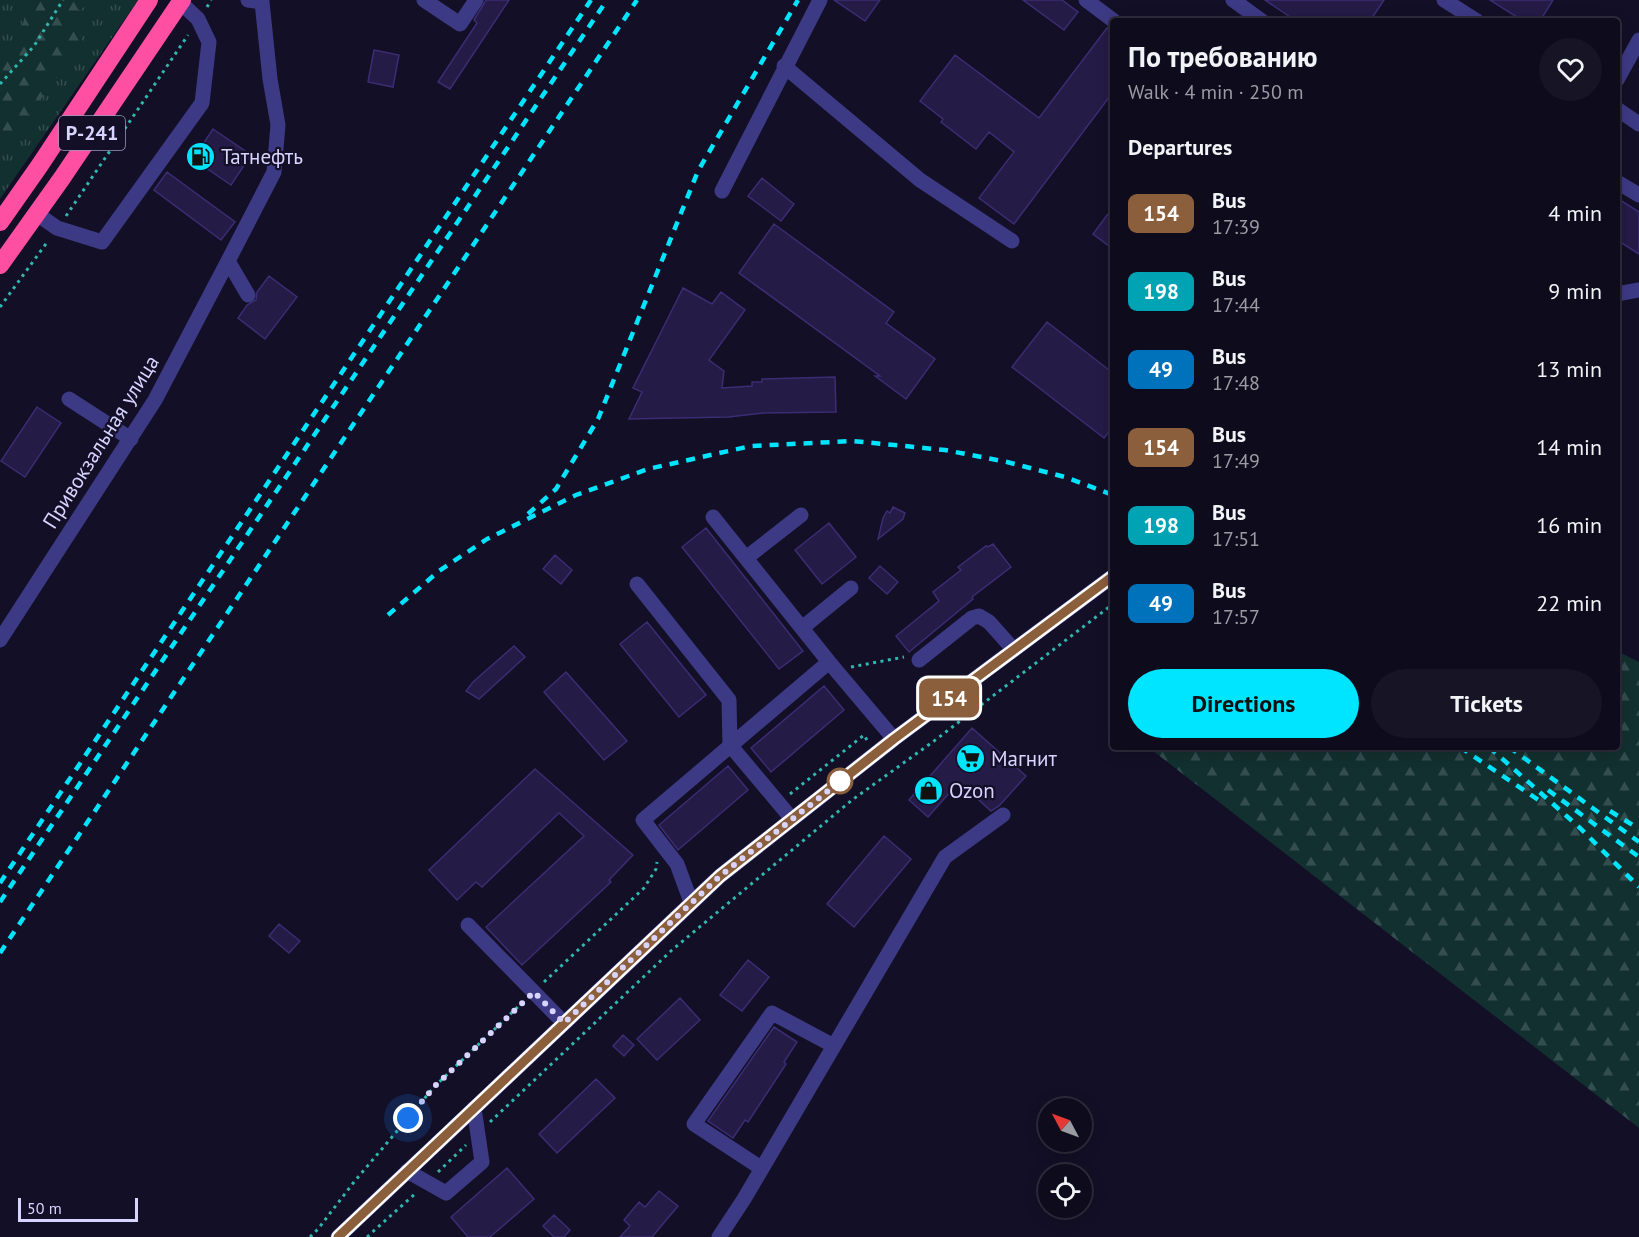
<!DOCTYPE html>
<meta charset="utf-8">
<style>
:root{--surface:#0e0b1c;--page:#171425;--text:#f1f3f6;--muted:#9b9ba3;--line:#2e2b3b;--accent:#00e5ff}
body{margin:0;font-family:"PT Sans",sans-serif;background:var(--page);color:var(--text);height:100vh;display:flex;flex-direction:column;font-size:22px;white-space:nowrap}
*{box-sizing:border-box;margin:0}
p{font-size:20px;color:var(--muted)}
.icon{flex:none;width:33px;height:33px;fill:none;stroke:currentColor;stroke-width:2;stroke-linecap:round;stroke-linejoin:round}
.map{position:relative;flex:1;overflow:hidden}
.panel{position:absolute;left:1110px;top:18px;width:510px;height:732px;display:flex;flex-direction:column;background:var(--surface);border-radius:6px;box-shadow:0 3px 15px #0003,0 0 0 2px var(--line)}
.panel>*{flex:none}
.badge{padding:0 12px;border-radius:9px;font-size:21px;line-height:39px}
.needle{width:39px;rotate:311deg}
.buttons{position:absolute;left:1038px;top:1098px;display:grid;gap:12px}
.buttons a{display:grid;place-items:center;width:54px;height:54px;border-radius:50%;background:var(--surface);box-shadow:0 3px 15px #0003,0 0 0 2px var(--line);font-size:30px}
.scale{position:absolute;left:18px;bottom:15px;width:120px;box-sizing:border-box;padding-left:6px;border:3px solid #d9d4ff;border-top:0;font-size:16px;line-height:21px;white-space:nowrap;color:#d9d4ff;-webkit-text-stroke:4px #130f26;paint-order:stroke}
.you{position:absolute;width:30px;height:30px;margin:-15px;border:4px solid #fff;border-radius:50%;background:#1a73e8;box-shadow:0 0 0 9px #1a73e833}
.map>.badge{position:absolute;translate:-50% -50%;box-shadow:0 0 0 3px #fff}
h2{padding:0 18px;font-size:22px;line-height:54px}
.round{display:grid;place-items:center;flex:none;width:63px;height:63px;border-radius:32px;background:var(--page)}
.headline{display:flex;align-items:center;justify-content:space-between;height:102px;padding:0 18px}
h1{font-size:28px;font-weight:700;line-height:45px}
.button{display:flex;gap:12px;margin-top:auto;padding:12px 18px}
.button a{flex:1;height:69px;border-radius:36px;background:var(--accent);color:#111;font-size:24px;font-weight:700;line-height:69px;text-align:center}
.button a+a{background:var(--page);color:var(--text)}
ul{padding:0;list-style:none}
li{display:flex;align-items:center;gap:18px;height:78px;padding:0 18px}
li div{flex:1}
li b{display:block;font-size:22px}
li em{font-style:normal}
li .badge{min-width:66px;font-weight:700;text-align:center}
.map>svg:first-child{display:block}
.grass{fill:url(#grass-tufts)}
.forest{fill:url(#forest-firs)}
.building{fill:#241b47;stroke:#3b2d73;stroke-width:1.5}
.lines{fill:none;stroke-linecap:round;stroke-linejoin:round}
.path{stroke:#2fb8b0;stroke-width:3;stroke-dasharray:3 4.5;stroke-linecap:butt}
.minor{stroke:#3d3a85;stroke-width:15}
.highway{stroke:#ff4fa3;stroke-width:18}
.rail{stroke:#00e5ff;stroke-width:4.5;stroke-dasharray:9 8;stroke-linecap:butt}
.line-casing{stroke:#fff;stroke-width:14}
.line{stroke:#8b5e3c;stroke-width:9}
.walk{stroke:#d9d4ff;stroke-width:6;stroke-dasharray:0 10.8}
.stop-dot{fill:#fff;stroke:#8b5e3c;stroke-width:3}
.labels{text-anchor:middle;stroke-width:4.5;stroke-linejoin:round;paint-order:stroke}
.shield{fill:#130f26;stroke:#9e99be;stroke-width:1.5}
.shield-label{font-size:20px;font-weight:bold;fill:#d9d4ff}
.poi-label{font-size:21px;fill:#d9d4ff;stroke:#130f26;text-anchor:start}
.street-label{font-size:21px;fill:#d9d4ff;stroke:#130f26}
</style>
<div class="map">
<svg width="1639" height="1237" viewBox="0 0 1639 1237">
<defs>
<pattern id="grass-tufts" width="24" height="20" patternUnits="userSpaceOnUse" patternTransform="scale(1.5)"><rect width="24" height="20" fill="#12302f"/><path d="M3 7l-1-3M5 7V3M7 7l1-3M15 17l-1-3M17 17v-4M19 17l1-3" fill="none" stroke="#344d4e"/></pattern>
<pattern id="forest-firs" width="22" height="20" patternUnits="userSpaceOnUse" patternTransform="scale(1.5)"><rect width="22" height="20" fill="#12302f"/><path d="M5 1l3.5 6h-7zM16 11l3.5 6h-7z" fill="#344d4e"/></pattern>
</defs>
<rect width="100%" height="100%" fill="#130f26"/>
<path class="grass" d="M0,0H138L0,199Z"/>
<path class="forest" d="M35,0H96L71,15L83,42L0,154V54L17,49L26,11Z
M1617,651L1639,662V1128L1148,747H1617Z"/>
<path class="building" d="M486,0H509L450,89L438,82L477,23L474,20Z
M834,0H880L865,21Z
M1023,0H1062L1078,12L1064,30Z
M1265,0H1384L1370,21H1296Z
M1490,0H1553L1540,21H1523Z
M1107,28L1113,31V92L1014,224L979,198L1014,152L989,132L976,149L941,122L943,119L920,101L955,55L1039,118Z
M374,50L399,55L393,87L368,82Z
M213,129L251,155L231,185L193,159Z
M167,172L235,222L221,240L154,190Z
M762,178L794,204L781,221L748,196Z
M1617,198L1639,212V254L1617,240Z
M1113,207V249L1093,234Z
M774,224L894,312L886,323L935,359L906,399L875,376H880L739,273Z
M269,276L297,297L265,339L238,318L247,305L256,300L257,292Z
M683,288L712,304L721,292L745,310L709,360L724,371L722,388L752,386V382H762V379L835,377L836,412L763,413L729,417L629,419L642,392L633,388Z
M1047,322L1113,373V427L1104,438L1012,367Z
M37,407L61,423L25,477L1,461Z
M893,507L905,513L903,519L878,539L883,518L887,511L890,513Z
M829,523L856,557L822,584L795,550Z
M706,528L803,651L779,669L682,547Z
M993,544L1011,567L972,597L973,599L909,652L896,636L939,601L933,592L961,570L958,567L986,546L988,547Z
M555,555L572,570L561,584L543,569Z
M880,566L898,582L887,594L869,578Z
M647,622L706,695L679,717L620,644Z
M514,646L525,657L479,699L466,691L473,682Z
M566,672L627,741L604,760L544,692Z
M824,686L844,710L771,772L751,748Z
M972,728L1026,776L999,806L991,811L959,782L928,817L909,800Z
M728,766L748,790L678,850L659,825Z
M535,769L633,855L609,880L611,882L522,965L486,927L584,836L559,813L482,887L476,882L457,900L429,870Z
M884,836L911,859L854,927L827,904Z
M279,924L300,941L289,953L269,936Z
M748,960L769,977L742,1011L720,995Z
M680,998L700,1020L657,1060L637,1039Z
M774,1027L797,1042L784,1062L786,1064L771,1087L748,1122L745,1120L733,1138L708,1121Z
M623,1035L634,1045L624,1056L613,1046Z
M596,1079L615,1098L557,1153L539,1134Z
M507,1168L534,1199L490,1237H468L451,1217Z
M659,1191L678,1206L652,1237H620L630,1226L624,1220L639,1202L645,1207Z
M554,1215L570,1230L564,1237H554L543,1226Z"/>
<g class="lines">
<path class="path" d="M207,7L211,0
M0,84L34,46L63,0
M66,216L188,35
M0,307L48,241
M851,667L904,657
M790,794L864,735L868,742
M544,982L644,888L656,869L657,862
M490,1122L672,950L852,800L934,741L1113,604
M438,1172L466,1145
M310,1237L318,1229L354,1182L435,1086L524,1001
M367,1237L416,1193"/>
<path class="minor" d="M424,0L460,24L476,0
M1086,0L1114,21
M1233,0L1262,21
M1444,0L1477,21
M784,66L920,180L1012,241
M1617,80L1639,40
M1617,109L1639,124
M1617,182L1639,195
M722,191L820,0
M37,214L57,228L102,242L202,103L209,42L198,19L180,2
M1617,294L1639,290
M248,295L228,261L274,172L278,125L270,79L262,2L248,0
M69,399L131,439
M713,517L829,662L894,739
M746,558L801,515
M637,584L729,700L730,745L792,819
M802,628L851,588
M0,640L155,400L228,261
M919,660L972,618L979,616L989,622L1014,650
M691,902L677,864L643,820L829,662
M468,925L564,1023
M761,1168L694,1124L772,1013L834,1046
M407,1171L446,1193L482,1162L474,1108
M338,1237L720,876L894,739L1113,576
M719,1237L744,1199L945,857L1003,815"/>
<path class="highway" d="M0,222L40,165L149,0
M0,265L62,178L182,0"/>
<path class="rail" d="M528,514L556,489L598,419L698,171L798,0
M388,615L439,571L487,539L576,495L648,469L751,446L853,441L945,450L1007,462L1065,477L1113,495
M1460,747L1540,801
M1489,747L1580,828L1639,887
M1509,747L1639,842
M1548,790L1639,857
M1610,811L1639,829
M0,883L591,0
M0,902L607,0
M0,953L637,0"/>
</g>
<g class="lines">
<defs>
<path id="line" d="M338,1237L720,876L894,739L1113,576"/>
</defs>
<use href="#line" class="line-casing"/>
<use href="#line" class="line"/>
<path class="walk" d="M408,1118L435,1086L534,992L564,1023L720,876L847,776L840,781"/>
</g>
<defs>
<symbol id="fuel-disc" viewBox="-11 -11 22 22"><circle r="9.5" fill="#00e5ff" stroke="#130f26"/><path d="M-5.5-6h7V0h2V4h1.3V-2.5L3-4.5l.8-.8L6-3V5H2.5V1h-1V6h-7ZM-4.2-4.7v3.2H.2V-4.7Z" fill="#111"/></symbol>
<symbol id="supermarket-disc" viewBox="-11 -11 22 22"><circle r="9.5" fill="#00e5ff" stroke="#130f26"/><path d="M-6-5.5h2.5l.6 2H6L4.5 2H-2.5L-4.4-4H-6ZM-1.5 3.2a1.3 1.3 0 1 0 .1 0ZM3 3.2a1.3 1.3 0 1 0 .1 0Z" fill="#111"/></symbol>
<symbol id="shop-disc" viewBox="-11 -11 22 22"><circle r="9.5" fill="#00e5ff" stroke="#130f26"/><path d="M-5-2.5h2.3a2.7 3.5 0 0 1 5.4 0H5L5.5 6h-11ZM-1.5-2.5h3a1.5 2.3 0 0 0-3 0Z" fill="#111"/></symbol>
</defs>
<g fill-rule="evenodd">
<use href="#fuel-disc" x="184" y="140" width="33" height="33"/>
<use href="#supermarket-disc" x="954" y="742" width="33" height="33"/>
<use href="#shop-disc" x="912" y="774" width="33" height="33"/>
</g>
<circle class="stop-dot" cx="840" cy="781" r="12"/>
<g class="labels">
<rect class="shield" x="59" y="116" width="66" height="34" rx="4.5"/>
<g class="shield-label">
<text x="92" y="140">Р-241</text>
</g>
<g class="poi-label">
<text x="221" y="164">Татнефть</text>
<text x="991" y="766">Магнит</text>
<text x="949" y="798">Ozon</text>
</g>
<g class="street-label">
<text transform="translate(101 442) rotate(-58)" y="7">Привокзальная улица</text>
</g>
</g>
</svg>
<div class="buttons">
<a><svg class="needle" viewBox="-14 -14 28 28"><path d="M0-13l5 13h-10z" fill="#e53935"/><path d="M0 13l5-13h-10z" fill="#9b9ba3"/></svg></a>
<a><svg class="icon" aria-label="locate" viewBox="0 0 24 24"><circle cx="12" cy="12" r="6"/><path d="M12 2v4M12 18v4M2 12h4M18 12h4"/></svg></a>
</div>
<div class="scale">50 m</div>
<div class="you" style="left:408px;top:1118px"></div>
<b class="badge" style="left:949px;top:698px;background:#8b5e3c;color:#fff">154</b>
<section class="panel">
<div class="headline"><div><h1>По требованию</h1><p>Walk · 4 min · 250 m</p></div><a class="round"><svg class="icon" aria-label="heart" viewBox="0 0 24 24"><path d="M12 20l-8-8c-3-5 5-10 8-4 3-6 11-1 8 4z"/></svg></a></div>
<h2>Departures</h2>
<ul>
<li><span class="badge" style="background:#8b5e3c;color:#fff">154</span><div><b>Bus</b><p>17:39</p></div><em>4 min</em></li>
<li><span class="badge" style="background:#00a3b4;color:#fff">198</span><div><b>Bus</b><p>17:44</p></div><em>9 min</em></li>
<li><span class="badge" style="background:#0072bc;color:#fff">49</span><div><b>Bus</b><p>17:48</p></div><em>13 min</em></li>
<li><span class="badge" style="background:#8b5e3c;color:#fff">154</span><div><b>Bus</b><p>17:49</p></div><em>14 min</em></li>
<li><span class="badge" style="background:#00a3b4;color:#fff">198</span><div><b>Bus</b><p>17:51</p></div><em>16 min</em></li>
<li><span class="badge" style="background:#0072bc;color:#fff">49</span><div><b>Bus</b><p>17:57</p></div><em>22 min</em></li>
</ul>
<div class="button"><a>Directions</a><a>Tickets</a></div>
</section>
</div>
